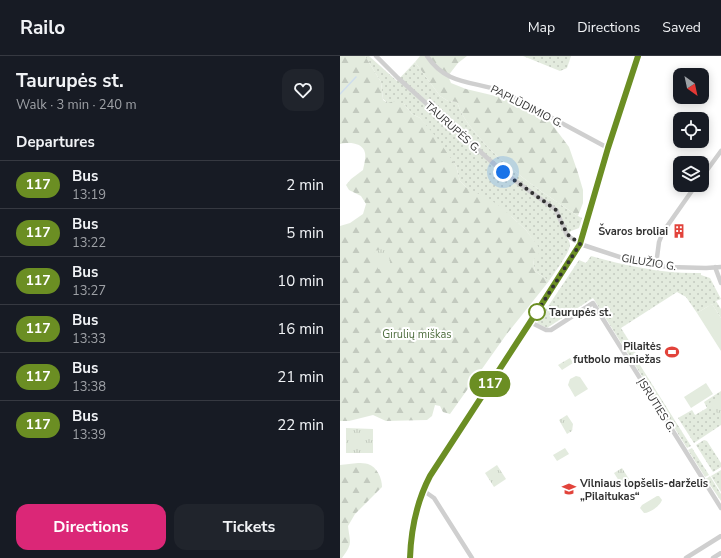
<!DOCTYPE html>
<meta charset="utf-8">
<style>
:root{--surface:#171b24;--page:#20242c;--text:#f1f3f6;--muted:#9ea1a6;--line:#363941;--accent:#db2777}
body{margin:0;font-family:"Nunito Sans",sans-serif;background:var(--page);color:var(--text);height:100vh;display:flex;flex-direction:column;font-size:15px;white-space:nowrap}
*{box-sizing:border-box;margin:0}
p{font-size:13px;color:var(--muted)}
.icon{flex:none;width:22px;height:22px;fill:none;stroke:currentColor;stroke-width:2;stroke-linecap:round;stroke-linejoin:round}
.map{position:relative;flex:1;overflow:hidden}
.drawer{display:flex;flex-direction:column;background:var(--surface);width:340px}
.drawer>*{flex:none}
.badge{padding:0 8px;border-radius:13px;font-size:14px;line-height:26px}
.needle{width:26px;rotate:147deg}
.controls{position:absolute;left:333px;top:12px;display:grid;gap:8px}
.controls a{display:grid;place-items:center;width:36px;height:36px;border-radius:8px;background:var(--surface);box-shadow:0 2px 10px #0003;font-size:20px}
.you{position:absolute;width:20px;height:20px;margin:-10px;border:3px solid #fff;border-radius:50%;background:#1a73e8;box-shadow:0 0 0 6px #1a73e833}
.map>.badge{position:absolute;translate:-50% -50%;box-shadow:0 0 0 2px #fff}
h2{padding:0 16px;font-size:15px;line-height:36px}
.round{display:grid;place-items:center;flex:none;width:42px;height:42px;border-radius:12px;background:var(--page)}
.headline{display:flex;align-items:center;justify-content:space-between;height:68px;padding:0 16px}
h1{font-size:19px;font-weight:700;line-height:30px}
.cta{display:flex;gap:8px;margin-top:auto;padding:8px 16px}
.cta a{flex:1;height:46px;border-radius:12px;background:var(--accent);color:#fff;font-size:16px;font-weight:700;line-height:46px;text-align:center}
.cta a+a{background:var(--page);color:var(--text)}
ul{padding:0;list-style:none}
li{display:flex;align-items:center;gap:12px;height:48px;padding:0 16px;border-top:1px solid var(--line)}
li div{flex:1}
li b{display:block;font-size:15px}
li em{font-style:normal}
li .badge{min-width:44px;font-weight:700;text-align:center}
header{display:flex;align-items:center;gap:24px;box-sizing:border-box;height:56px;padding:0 20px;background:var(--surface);border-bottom:1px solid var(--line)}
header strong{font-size:19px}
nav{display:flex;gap:22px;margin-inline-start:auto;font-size:14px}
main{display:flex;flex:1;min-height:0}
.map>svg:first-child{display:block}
.grass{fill:url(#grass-dots)}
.forest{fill:url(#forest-firs)}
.park{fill:url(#park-tufts)}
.pitch{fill:#e3ebde}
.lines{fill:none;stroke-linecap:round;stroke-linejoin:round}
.stream{stroke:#cedded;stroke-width:1.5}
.minor{stroke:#cfcfcf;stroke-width:4.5}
.line-casing{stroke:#fff;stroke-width:9}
.line{stroke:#6b8e23;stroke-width:6}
.walk{stroke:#323232;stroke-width:4;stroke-dasharray:0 7.2}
.stop-dot{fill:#fff;stroke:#6b8e23;stroke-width:2}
.labels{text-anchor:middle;stroke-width:4;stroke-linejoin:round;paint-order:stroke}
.street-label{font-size:11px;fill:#323232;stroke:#fff}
.poi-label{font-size:11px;font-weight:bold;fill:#323232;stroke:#fff;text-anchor:end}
.stop-label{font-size:11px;font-weight:bold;fill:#323232;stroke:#fff;text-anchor:start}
.park-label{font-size:11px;fill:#4f6e3f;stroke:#fff}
</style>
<header>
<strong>Railo</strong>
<nav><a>Map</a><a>Directions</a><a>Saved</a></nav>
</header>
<main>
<section class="drawer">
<div class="headline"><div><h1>Taurupės st.</h1><p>Walk · 3 min · 240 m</p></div><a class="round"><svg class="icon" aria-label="heart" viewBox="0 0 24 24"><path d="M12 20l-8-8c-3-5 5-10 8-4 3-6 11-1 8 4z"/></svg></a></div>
<h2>Departures</h2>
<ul>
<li><span class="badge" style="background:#6b8e23;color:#fff">117</span><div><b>Bus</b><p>13:19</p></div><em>2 min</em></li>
<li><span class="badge" style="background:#6b8e23;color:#fff">117</span><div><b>Bus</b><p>13:22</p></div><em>5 min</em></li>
<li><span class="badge" style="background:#6b8e23;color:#fff">117</span><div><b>Bus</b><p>13:27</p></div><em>10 min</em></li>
<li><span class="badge" style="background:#6b8e23;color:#fff">117</span><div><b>Bus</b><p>13:33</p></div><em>16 min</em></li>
<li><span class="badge" style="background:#6b8e23;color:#fff">117</span><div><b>Bus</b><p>13:38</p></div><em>21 min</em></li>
<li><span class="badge" style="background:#6b8e23;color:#fff">117</span><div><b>Bus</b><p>13:39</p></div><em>22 min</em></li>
</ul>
<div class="cta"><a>Directions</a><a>Tickets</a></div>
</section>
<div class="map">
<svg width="381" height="502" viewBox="0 0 381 502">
<defs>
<pattern id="grass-dots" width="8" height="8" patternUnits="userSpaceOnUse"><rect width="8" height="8" fill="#e3ebde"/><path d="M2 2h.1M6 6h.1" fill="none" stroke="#c3cabf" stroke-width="1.8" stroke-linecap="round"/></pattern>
<pattern id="forest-firs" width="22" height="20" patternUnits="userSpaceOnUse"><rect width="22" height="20" fill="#e3ebde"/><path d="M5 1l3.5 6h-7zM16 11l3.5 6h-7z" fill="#c3cabf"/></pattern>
<pattern id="park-tufts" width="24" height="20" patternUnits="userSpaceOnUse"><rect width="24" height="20" fill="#e3ebde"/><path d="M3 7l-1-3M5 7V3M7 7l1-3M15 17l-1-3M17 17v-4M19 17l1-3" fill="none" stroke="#c3cabf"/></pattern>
</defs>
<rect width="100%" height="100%" fill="#fff"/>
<path class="grass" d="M25,0H29L57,25L75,6L100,40L108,45L117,46C123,64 135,77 148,91C176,119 205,138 238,160L242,162L239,172L231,175L226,180C228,183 230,186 230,189C229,198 214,217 209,225L195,215L193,204L198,191L186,174L172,161L126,131L120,125L116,110L80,62L72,58L64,48L48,47L43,43L41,26Z
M183,0H231L227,12L220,15Z
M251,200C287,210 324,218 361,217V219L370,222L381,243L376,245L381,253V262L372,248L357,257L346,241L337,236L281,272L296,296L293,298L351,390L347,392L253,242L207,272L197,267L239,204L246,207Z
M381,335V369L354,387L338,362L352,354L355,359L367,352L364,346Z
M364,384L367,385L381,407V411L373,416L356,389Z
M352,392L369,419L365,421L348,394Z
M381,414V436L371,420Z
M370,420L381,438V445L366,423Z"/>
<path class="forest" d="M0,0H25L41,26L43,44L48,47L54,45L64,48L72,58L80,62L97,82L116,110L120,125L126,131L157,148L172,161L186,174L198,190L199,199L193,204L195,215L209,225L166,279L110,358L103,356L100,350L95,349L92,360L87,364L46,365L33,359L9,365H0V170L10,167L23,158L26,148L21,140L9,134L6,129L11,123L23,114C24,109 26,102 25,97C23,86 8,86 0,88Z
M80,0H127L118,7L108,20L111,27L126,33L164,42L208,63L229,91L238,117L243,134V147L238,160C205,138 176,119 148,91C135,77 123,64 117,46L108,45L100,40L75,6Z
M18,407C21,407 25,407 28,408C37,411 42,422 42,431L15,458L8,470C10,487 13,487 2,502H0V409Z"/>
<path class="park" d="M47,192L51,210L38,213L34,195Z
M230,302L233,307L222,314L218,309Z
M379,340L381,343V361L380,362L370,346Z
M227,359L233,368L232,375L227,378L219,364Z
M6,372L33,373V397H6Z
M157,409L166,423L154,431L145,417Z
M282,412L289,423L281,428L274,417Z"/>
<path class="pitch" d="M372,248L381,262V295L357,257Z
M236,320L240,321L248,333L235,341L228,329L230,323Z
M366,327L373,338L351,352L344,341Z
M225,392L229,398L217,405L213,399Z
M317,440H319L322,444C320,450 310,457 304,457L300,452L302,449Z"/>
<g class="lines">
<path class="stream" d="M0,38L16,21"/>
<path class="minor" d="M36,0L58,22L163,116L216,154L227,179L240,188L295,206L329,211L366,212L381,211
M87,0C106,29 133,25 162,35L268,92
M362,121L381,95
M316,209L319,186L323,176L356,129
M375,211L381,227
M190,266L206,274H211L253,247L381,452
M84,435L94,442L132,502
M70,502C71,473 77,445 91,419L189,268L240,188L268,92L298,0
M346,502L381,480
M373,502L381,497"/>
</g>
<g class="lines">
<defs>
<path id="line" d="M70,502C71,473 77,445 90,420L189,268L240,188L268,92L298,0"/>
</defs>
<use href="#line" class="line-casing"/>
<use href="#line" class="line"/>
<path class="walk" d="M163,116L216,154L227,178L240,188L197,256"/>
</g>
<defs>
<symbol id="building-bare" viewBox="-9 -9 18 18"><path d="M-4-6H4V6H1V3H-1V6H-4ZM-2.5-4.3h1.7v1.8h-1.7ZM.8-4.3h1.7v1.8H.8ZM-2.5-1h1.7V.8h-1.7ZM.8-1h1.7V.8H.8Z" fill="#e2433b" stroke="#fff" stroke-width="2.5" paint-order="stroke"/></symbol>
<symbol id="stadium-bare" viewBox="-9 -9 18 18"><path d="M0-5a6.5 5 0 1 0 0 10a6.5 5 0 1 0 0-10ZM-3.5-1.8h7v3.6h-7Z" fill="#e2433b" stroke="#fff" stroke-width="2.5" paint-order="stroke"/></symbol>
<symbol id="school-bare" viewBox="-9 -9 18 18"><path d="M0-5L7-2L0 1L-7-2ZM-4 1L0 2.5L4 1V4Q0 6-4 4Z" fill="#e2433b" stroke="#fff" stroke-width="2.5" paint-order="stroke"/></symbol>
</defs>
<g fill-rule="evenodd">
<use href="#building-bare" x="329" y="165" width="20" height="20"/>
<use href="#stadium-bare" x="322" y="286" width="20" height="20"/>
<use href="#school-bare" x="219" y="423" width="20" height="20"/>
</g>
<circle class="stop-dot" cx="197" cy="256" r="8"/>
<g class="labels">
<g class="street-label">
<text transform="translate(187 50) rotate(27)" y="4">PAPLŪDIMIO G.</text>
<text transform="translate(113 71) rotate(42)" y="4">TAURUPĖS G.</text>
<text transform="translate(309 206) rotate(9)" y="4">GILUŽIO G.</text>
<text transform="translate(317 349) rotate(58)" y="4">ĮSRUTIES G.</text>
</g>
<g class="poi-label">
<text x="328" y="179">Švaros broliai</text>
<text x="321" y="294">Pilaitės<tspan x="321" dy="13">futbolo maniežas</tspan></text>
<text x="240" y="431" text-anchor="start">Vilniaus lopšelis-darželis<tspan x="240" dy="13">„Pilaitukas“</tspan></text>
</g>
<g class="stop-label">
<text x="209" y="260">Taurupės st.</text>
</g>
<g class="park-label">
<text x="77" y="282">Girulių miškas</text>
</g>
</g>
</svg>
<div class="controls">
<a><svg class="needle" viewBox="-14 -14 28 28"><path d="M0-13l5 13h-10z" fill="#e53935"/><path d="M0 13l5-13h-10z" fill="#9ea1a6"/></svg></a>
<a><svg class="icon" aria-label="locate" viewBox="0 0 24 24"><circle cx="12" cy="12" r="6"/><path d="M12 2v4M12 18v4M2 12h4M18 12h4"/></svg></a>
<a><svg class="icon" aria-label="layers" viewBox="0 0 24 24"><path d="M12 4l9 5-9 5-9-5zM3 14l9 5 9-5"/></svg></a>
</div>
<div class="you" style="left:163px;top:116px"></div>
<b class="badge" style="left:150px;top:328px;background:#6b8e23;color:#fff">117</b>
</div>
</main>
